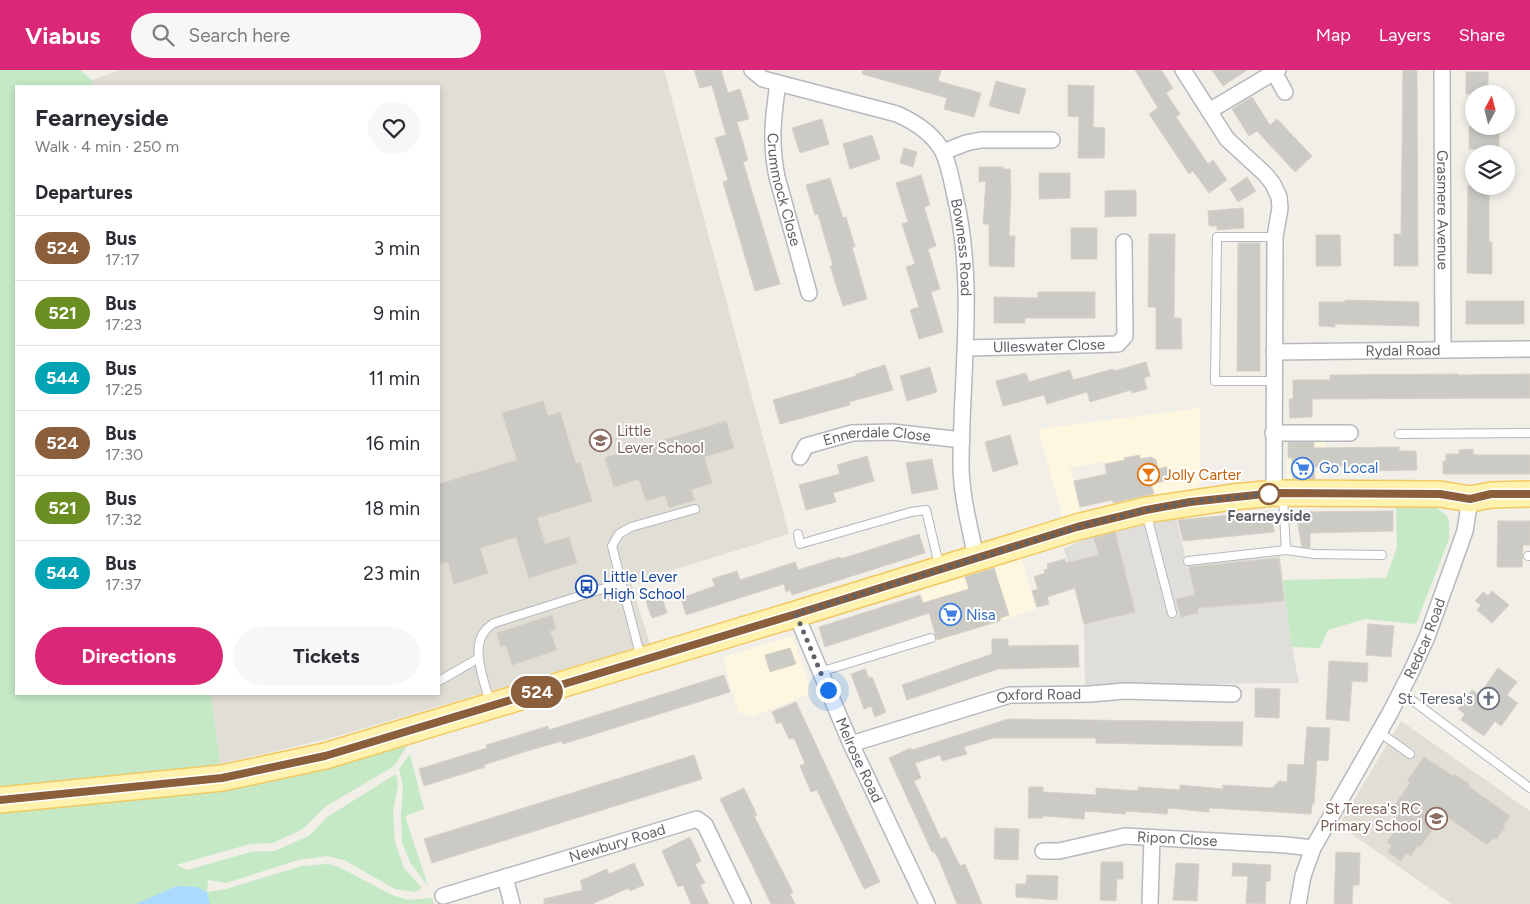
<!DOCTYPE html>
<meta charset="utf-8">
<style>
:root{--surface:#fff;--page:#f7f7f7;--text:#2b2b33;--muted:#7c7c81;--line:#e1e1e2;--accent:#db2777}
body{margin:0;font-family:Figtree,sans-serif;background:var(--page);color:var(--text);height:100vh;display:flex;flex-direction:column;font-size:19px;white-space:nowrap}
*{box-sizing:border-box;margin:0}
p{font-size:16px;color:var(--muted)}
.icon{flex:none;width:28px;height:28px;fill:none;stroke:currentColor;stroke-width:2;stroke-linecap:round;stroke-linejoin:round}
.map{position:relative;flex:1;overflow:hidden}
.drawer{position:absolute;left:15px;top:15px;width:425px;height:610px;display:flex;flex-direction:column;background:var(--surface);border-radius:0px;box-shadow:0 2px 8px #0003}
.drawer>*{flex:none}
.badge{padding:0 10px;border-radius:16px;font-size:18px;line-height:32px}
.needle{width:32px;rotate:7deg}
.fabs{position:absolute;left:1465px;top:15px;display:grid;gap:10px}
.fabs a{display:grid;place-items:center;width:50px;height:50px;border-radius:50%;background:var(--surface);box-shadow:0 2px 8px #0003;font-size:25px}
.you{position:absolute;width:25px;height:25px;margin:-12px;border:4px solid #fff;border-radius:50%;background:#1a73e8;box-shadow:0 0 0 8px #1a73e833}
.map>.badge{position:absolute;translate:-50% -50%;box-shadow:0 0 0 2px #fff}
h2{padding:0 20px;font-size:19px;line-height:45px}
.round{display:grid;place-items:center;flex:none;width:52px;height:52px;border-radius:26px;background:var(--page)}
.overview{display:flex;align-items:center;justify-content:space-between;height:85px;padding:0 20px}
h1{font-size:24px;font-weight:700;line-height:38px}
.cta{display:flex;gap:10px;margin-top:auto;padding:10px 20px}
.cta a{flex:1;height:58px;border-radius:30px;background:var(--accent);color:#fff;font-size:20px;font-weight:700;line-height:58px;text-align:center}
.cta a+a{background:var(--page);color:var(--text)}
ul{padding:0;list-style:none}
li{display:flex;align-items:center;gap:15px;height:65px;padding:0 20px;border-top:1px solid var(--line)}
li div{flex:1}
li b{display:block;font-size:19px}
li em{font-style:normal}
li .badge{min-width:55px;font-weight:700;text-align:center}
header{display:flex;align-items:center;gap:30px;box-sizing:border-box;height:70px;padding:0 25px;background:var(--accent);color:#fff}
header strong{font-size:24px}
nav{display:flex;gap:28px;margin-inline-start:auto;font-size:18px}
.search{width:350px;height:45px;background:var(--page);display:flex;align-items:center;gap:12px;box-sizing:border-box;padding:0 18px;border-radius:28px;color:var(--muted);font-size:19px}
.map>svg:first-child{display:block}
.commercial{fill:#fef7e0}
.industrial{fill:#e0deda}
.education{fill:#e1ded6}
.green{fill:#c5e8c5}
.water{fill:#aadaff}
.building{fill:#cccac5;stroke:#d6d1c6}
.lines{fill:none;stroke-linecap:round;stroke-linejoin:round}
.service-casing{stroke:#b5b8bc;stroke-width:10}
.minor-casing{stroke:#b5b8bc;stroke-width:18}
.primary-casing{stroke:#f2c960;stroke-width:28}
.service{stroke:#fff;stroke-width:8}
.minor{stroke:#fff;stroke-width:15}
.primary{stroke:#fff2af;stroke-width:25}
.line-casing{stroke:#fff;stroke-width:11}
.line{stroke:#8b5e3c;stroke-width:8}
.walk{stroke:#5f6368;stroke-width:5;stroke-dasharray:0 9}
.stop-dot{fill:#fff;stroke:#8b5e3c;stroke-width:2.5}
.labels{text-anchor:middle;stroke-width:4;stroke-linejoin:round;paint-order:stroke}
.street-label{font-size:15px;fill:#5f6368;stroke:#fff}
.education-label{font-size:15px;fill:#785e54;stroke:#fff;text-anchor:start}
.shop-label{font-size:15px;fill:#366cbe;stroke:#fff;text-anchor:start}
.food-label{font-size:15px;fill:#c56008;stroke:#fff;text-anchor:start}
.stop-label{font-size:15px;font-weight:bold;fill:#5f6368;stroke:#fff}
.transit-label{font-size:15px;fill:#164399;stroke:#fff;text-anchor:start}
.worship-label{font-size:15px;fill:#5b616d;stroke:#fff;text-anchor:end}
</style>
<header>
<strong>Viabus</strong>
<div class="search"><svg class="icon" aria-label="search" viewBox="0 0 24 24"><circle cx="10" cy="10" r="6"/><path d="M15 15l6 6"/></svg>Search here</div>
<nav><a>Map</a><a>Layers</a><a>Share</a></nav>
</header>
<div class="map">
<svg width="1530" height="834" viewBox="0 0 1530 834">
<rect width="100%" height="100%" fill="#f1efe8"/>
<path class="commercial" d="M1200,338V417L1113,435L1105,392L1070,398L1080,443L1063,449L1038,359Z
M1325,368V406L1315,409L1292,410L1287,407V369Z
M1022,490L1036,539L937,572L920,520L1006,492Z
M793,566L812,623L751,647L738,642L723,587Z"/>
<path class="industrial" d="M1176,448L1187,494L1280,486L1292,577L1299,613L1085,615L1084,556L1064,479L1092,465Z"/>
<path class="education" d="M120,0H664L789,464L631,513L650,574L327,669L220,694L211,624H439V16H94L92,10Z
M1401,651L1530,741V834H1452L1339,755Z"/>
<path class="green" d="M0,0H80L92,10L94,16H16V624H211L220,694L145,703L312,700L407,676L394,696L325,737L303,759L273,773L250,774L176,795L187,800L251,782L274,781L309,766L327,747L396,704L398,715L393,741L395,772L404,798L422,818L415,822L395,819L344,790L327,786L298,790L226,813L208,810L207,822L226,819L302,796L328,794L339,797L392,825L408,830L432,828L434,834H0Z
M1430,437L1437,438L1447,446L1449,452V469L1416,554L1365,549L1328,560L1320,578L1292,577L1283,510L1386,508L1397,477L1396,438Z
M410,684L424,739L405,746L428,816L411,794L402,772L401,744L403,717L399,699Z"/>
<path class="water" d="M177,816L197,817L207,822L210,834H136Z"/>
<path class="building" d="M694,0H721L728,23L740,19L749,49L737,52L748,90L743,92L780,214L755,221L723,112L728,110L715,68L726,65L712,15L700,18Z
M863,0H941L938,11L981,23L974,47L944,39L947,28L862,4Z
M1135,0H1161L1173,18L1166,23L1180,44L1176,47L1208,94L1213,90L1227,110L1209,123L1193,101L1189,104L1149,44L1158,38Z
M1212,0H1247L1223,16Z
M1403,0H1417L1418,196H1394V164H1401Z
M1466,2H1488V24H1466Z
M996,11L1026,19L1019,44L989,36Z
M1068,15L1094,16L1093,57L1105,58L1104,88H1078L1079,47L1068,46Z
M1252,27L1270,55L1277,49L1312,86L1295,102L1257,61L1249,66L1232,39Z
M822,49L829,74L800,83L792,58Z
M1469,56H1491V62H1499V79H1469Z
M872,65L880,89L850,99L843,74Z
M904,78L917,82L913,97L900,93Z
M979,97H1003V99H1010L1011,124L1009,166H1015L1014,197L989,196V154H983L986,111L979,112Z
M1039,103H1070V128L1039,129Z
M921,105L930,135L924,137L936,176L928,179L940,219L931,222L943,262L919,269L910,240L919,237L906,197L915,194L902,154L908,152L896,113Z
M1247,107L1256,121L1238,132L1230,119Z
M830,108L843,148L846,147L855,177H852L867,229L843,236L830,196H833L818,144L815,145L806,115Z
M1468,116H1489V172H1492V204L1467,203Z
M1136,120V146L1105,147V121Z
M1243,138L1244,158L1217,160V156H1209L1208,141Z
M1071,158H1097V189H1071Z
M1149,164H1175L1174,248H1181L1182,279H1156V237H1148Z
M1316,165H1340L1341,196H1316Z
M1238,173H1260V301H1237Z
M1038,222H1095V248H1025V253H994V227L1038,228Z
M1345,230L1419,232V256L1335,254V257L1319,256V232H1345Z
M1466,231H1524V254H1466Z
M1146,292L1150,306L1144,308L1147,319L1132,323L1131,320L1090,332L1087,322L1047,334L1044,325L1003,336L996,311L1026,303L1029,312L1070,300L1073,310L1113,299L1114,301Z
M885,295L893,320L849,332L850,335L780,354L773,330L856,306V304Z
M930,297L937,322L907,331L900,306Z
M1458,304V305L1530,304V328L1312,329V347L1290,348L1289,329H1293V310H1330V305Z
M543,331L548,346L560,342L576,394L580,392L592,431L537,448L545,474L569,467L577,493L529,508L516,467L480,478L488,503L454,514L448,492L439,494V414L517,390L502,343Z
M726,351L734,378L704,387L712,413L691,420L695,430L669,438L665,425L646,431L639,409L614,417L605,388Z
M1010,365L1018,394L993,402L985,372Z
M1288,372H1314V378L1399,377V381H1416L1417,400L1361,401V396L1314,397L1315,409H1293L1292,388H1288Z
M1473,379V384L1477,385H1530V404H1443V391H1446V384H1459V380Z
M1140,385V389L1151,387L1156,390L1158,399L1167,397L1170,410L1151,414L1154,424L1113,433L1112,430L1080,437L1074,411L1107,404L1105,394L1125,390L1124,388Z
M867,386L874,411L833,423L836,432L806,440L799,415L840,404L837,395Z
M932,389L938,419L912,424L906,393Z
M1272,441L1274,462L1183,471L1178,450Z
M1393,441V461L1310,463V478L1302,477L1298,456V442Z
M1498,451H1530V475H1523L1522,497H1497Z
M1115,462L1135,542L1084,554L1075,518L1047,527L1049,534L1037,537L1032,521L1038,519L1034,507L1045,503L1044,500L1048,499L1047,494L1065,489L1066,493L1099,485L1094,468Z
M919,464L925,483L792,525L790,520L786,522L784,514L686,545L681,528L715,516L712,509L737,501L740,510L795,492L798,500L840,487L841,489Z
M1279,488L1284,531L1198,538V543L1181,547L1176,529L1195,525L1189,497Z
M994,498L1009,545L1000,548V551L937,570L929,543L825,577L819,557L920,525L923,533L969,519L965,507Z
M1492,521L1509,535L1492,553L1477,540L1481,535L1475,531L1483,522L1488,526Z
M657,524L659,529L662,528L667,543L652,548L645,528Z
M552,545L556,559L550,561L557,580L512,595L506,575L501,577L497,563Z
M1368,554L1394,556L1391,587L1366,585Z
M992,569H1008V576L1078,575L1079,597L998,599L907,630L902,615L992,584Z
M790,578L796,594L770,602L765,585Z
M1329,591L1368,593L1367,612L1352,611L1349,651L1326,649Z
M1498,598L1517,612L1507,625L1518,633L1501,656L1495,651L1484,666L1461,650L1465,644L1458,639L1472,620L1479,625Z
M865,599L869,608L872,607L886,642L875,647L871,636L864,639L851,604Z
M724,605L730,622L563,674L562,671L527,681L484,695L485,697L424,716L419,699L487,678L486,675L513,667L548,656L549,660Z
M1255,618L1280,619L1279,648L1255,647Z
M796,632L880,812L864,819L817,720L811,722L800,696L805,693L794,668L789,669L781,652L777,654L772,642Z
M1008,649L1243,652L1242,676L1096,673V668H993L964,677L967,684L942,691L940,685L915,693L921,708L914,711L941,769L946,767L960,796L965,794L982,834H957L938,788L934,782H932L889,688L911,678L912,680Z
M1307,657L1330,658L1328,691L1317,690L1314,734H1312L1311,744L1209,738V742L1168,738L1167,744L1126,741L1125,744L1085,741L1084,749L1043,746V748H1028L1029,717H1043V722L1096,725V718L1138,721V717L1180,720V715L1223,719V715L1272,718L1279,711L1287,712L1288,694L1304,695Z
M694,685L702,709L432,793L424,769Z
M1424,687L1453,706L1454,704L1469,714L1468,716L1510,746L1503,756L1505,757L1496,770L1493,768L1487,775L1446,746L1436,760L1433,759L1420,777L1418,776L1411,786L1406,783L1401,791L1388,782L1392,775L1387,772L1395,760L1391,756L1400,743L1393,738L1410,713L1407,711Z
M744,718L757,745L754,746L793,822L790,824L795,834H771L720,729Z
M995,758L1019,759L1018,790L994,789Z
M690,767L701,791L695,794L705,813L700,815L709,834H691L683,815L678,817L662,781Z
M1336,782L1360,783L1359,815H1353L1352,834H1334Z
M1101,792H1123V809H1117L1116,831L1100,830Z
M634,793L644,815L630,821L629,818L592,834H544V829L583,820L580,811L607,799L609,804Z
M1176,793L1199,794L1197,831L1173,830Z
M1233,793L1271,795L1270,811H1266L1265,834L1246,833L1248,806H1232Z
M1027,805L1058,806L1057,830L1016,827V814H1026Z"/>
<g class="lines">
<defs>
<path id="service" d="M1274,311H1215L1217,167H1275
M1399,364L1530,363
M1283,428L1286,480
M1146,442L1172,543
M798,464L800,474L911,442L926,440L939,495
M1528,486H1530
M1188,491L1286,480L1314,484L1382,485
M641,588L612,476L619,464L631,457L695,439
M820,602L931,568
M439,611L479,588
M1401,622L1530,718
M490,633C485,613 470,578 485,561C487,558 491,555 494,553L621,513
M1379,662L1410,684"/>
<g id="minor">
<path id="s1" d="M752,0L763,9L897,44C915,52 934,65 943,82C949,95 952,112 955,126C976,215 961,304 961,394C961,426 970,457 976,488"/>
<path d="M1183,0L1227,69L1265,104L1273,114L1279,127L1280,138L1275,167L1274,423"/>
<path id="s2" d="M1442,0L1443,280"/>
<path d="M1274,2L1285,22"/>
<path id="s3" d="M778,13C773,47 770,73 777,107L809,223"/>
<path d="M1209,41L1278,0"/>
<path d="M943,82L966,73L981,70H1052"/>
<path id="s4" d="M967,278L1118,274L1125,266L1124,172"/>
<path id="s5" d="M1274,282L1530,279"/>
<path d="M1273,363H1350"/>
<path id="s6" d="M800,387L806,376L852,363L892,362L962,370"/>
<path id="s7" d="M796,544L851,674L927,834"/>
<path id="s8" d="M851,674L1010,625L1090,624L1125,621L1233,624"/>
<path id="s9" d="M1043,781H1059L1125,766L1286,775L1313,778"/>
<path d="M505,807L512,834"/>
<path id="s10" d="M443,826L697,749L705,755L743,834"/>
<path d="M1150,834L1152,768"/>
<path id="s11" d="M1298,834L1303,806L1313,778L1390,643L1411,602L1427,567L1465,461L1470,429"/>
</g>
<path id="primary" d="M0,730L222,708L325,686L796,544L1077,457L1146,440L1233,427L1274,423L1440,424L1470,429L1491,425L1530,424"/>
</defs>
<use href="#service" class="service-casing"/>
<use href="#minor" class="minor-casing"/>
<use href="#primary" class="primary-casing"/>
<use href="#service" class="service"/>
<use href="#minor" class="minor"/>
<use href="#primary" class="primary"/>
</g>
<g class="lines">
<defs>
<path id="line" d="M0,730L222,708L325,686L796,544L1077,457L1146,440L1190,432L1274,423L1440,424L1470,429L1491,424H1530"/>
</defs>
<use href="#line" class="line-casing"/>
<use href="#line" class="line"/>
<path class="walk" d="M828,620L796,544L1089,454L1146,440L1190,432L1274,423L1269,424"/>
</g>
<defs>
<symbol id="school-ring" viewBox="-11 -11 22 22"><circle r="9.5" fill="#fff" stroke="#8d6e63" stroke-width="1.5"/><path d="M0-5L7-2L0 1L-7-2ZM-4 1L0 2.5L4 1V4Q0 6-4 4Z" fill="#8d6e63"/></symbol>
<symbol id="supermarket-ring" viewBox="-11 -11 22 22"><circle r="9.5" fill="#fff" stroke="#3f7fe0" stroke-width="1.5"/><path d="M-6-5.5h2.5l.6 2H6L4.5 2H-2.5L-4.4-4H-6ZM-1.5 3.2a1.3 1.3 0 1 0 .1 0ZM3 3.2a1.3 1.3 0 1 0 .1 0Z" fill="#3f7fe0"/></symbol>
<symbol id="bar-ring" viewBox="-11 -11 22 22"><circle r="9.5" fill="#fff" stroke="#e8710a" stroke-width="1.5"/><path d="M-6-5H6L.8 .8V4.5H3.5V6h-7V4.5H-.8V.8Z" fill="#e8710a"/></symbol>
<symbol id="bus-ring" viewBox="-11 -11 22 22"><circle r="9.5" fill="#fff" stroke="#1a4fb4" stroke-width="1.5"/><path d="M-5-6H5V4H4V6H2V4H-2V6H-4V4H-5ZM-3.5-4V0h7V-4ZM-3.5 1.2v1.5H-2V1.2ZM2 1.2v1.5H3.5V1.2Z" fill="#1a4fb4"/></symbol>
<symbol id="church-ring" viewBox="-11 -11 22 22"><circle r="9.5" fill="#fff" stroke="#6b7280" stroke-width="1.5"/><path d="M-1.2-6h2.4v3.5h3.3v2.4h-3.3V6h-2.4V-.1h-3.3v-2.4h3.3Z" fill="#6b7280"/></symbol>
</defs>
<g fill-rule="evenodd">
<use href="#school-ring" x="588" y="358" width="25" height="25"/>
<use href="#supermarket-ring" x="1290" y="386" width="25" height="25"/>
<use href="#bar-ring" x="1136" y="392" width="25" height="25"/>
<use href="#bus-ring" x="574" y="504" width="25" height="25"/>
<use href="#supermarket-ring" x="938" y="532" width="25" height="25"/>
<use href="#church-ring" x="1476" y="616" width="25" height="25"/>
<use href="#school-ring" x="1424" y="736" width="25" height="25"/>
</g>
<circle class="stop-dot" cx="1269" cy="424" r="10"/>
<g class="labels">
<g class="street-label">
<text dy="5" stroke="none"><textPath href="#s3" startOffset="108">Crummock Close</textPath></text>
<text dy="5" stroke="none"><textPath href="#s2" startOffset="140">Grasmere Avenue</textPath></text>
<text dy="5" stroke="none"><textPath href="#s1" startOffset="311">Bowness Road</textPath></text>
<text dy="5" stroke="none"><textPath href="#s4" startOffset="82">Ulleswater Close</textPath></text>
<text dy="5" stroke="none"><textPath href="#s5" startOffset="129">Rydal Road</textPath></text>
<text dy="5" stroke="none"><textPath href="#s6" startOffset="85">Ennerdale Close</textPath></text>
<text dy="5" stroke="none"><textPath href="#s11" startOffset="296">Redcar Road</textPath></text>
<text dy="5" stroke="none"><textPath href="#s8" startOffset="195">Oxford Road</textPath></text>
<text dy="5" stroke="none"><textPath href="#s7" startOffset="159">Melrose Road</textPath></text>
<text dy="5" stroke="none"><textPath href="#s9" startOffset="136">Ripon Close</textPath></text>
<text dy="5" stroke="none"><textPath href="#s10" startOffset="182">Newbury Road</textPath></text>
</g>
<g class="education-label">
<text x="617" y="366">Little<tspan x="617" dy="17">Lever School</tspan></text>
<text x="1421" y="744" text-anchor="end">St Teresa's RC<tspan x="1421" dy="17">Primary School</tspan></text>
</g>
<g class="shop-label">
<text x="1319" y="403">Go Local</text>
<text x="966" y="550">Nisa</text>
</g>
<g class="food-label">
<text x="1164" y="410">Jolly Carter</text>
</g>
<g class="stop-label">
<text x="1269" y="451">Fearneyside</text>
</g>
<g class="transit-label">
<text x="603" y="512">Little Lever<tspan x="603" dy="17">High School</tspan></text>
</g>
<g class="worship-label">
<text x="1473" y="634">St. Teresa's</text>
</g>
</g>
</svg>
<div class="fabs">
<a><svg class="needle" viewBox="-14 -14 28 28"><path d="M0-13l5 13h-10z" fill="#e53935"/><path d="M0 13l5-13h-10z" fill="#7c7c81"/></svg></a>
<a><svg class="icon" aria-label="layers" viewBox="0 0 24 24"><path d="M12 4l9 5-9 5-9-5zM3 14l9 5 9-5"/></svg></a>
</div>
<div class="you" style="left:828px;top:620px"></div>
<b class="badge" style="left:537px;top:622px;background:#8b5e3c;color:#fff">524</b>
<section class="drawer">
<div class="overview"><div><h1>Fearneyside</h1><p>Walk · 4 min · 250 m</p></div><a class="round"><svg class="icon" aria-label="heart" viewBox="0 0 24 24"><path d="M12 20l-8-8c-3-5 5-10 8-4 3-6 11-1 8 4z"/></svg></a></div>
<h2>Departures</h2>
<ul>
<li><span class="badge" style="background:#8b5e3c;color:#fff">524</span><div><b>Bus</b><p>17:17</p></div><em>3 min</em></li>
<li><span class="badge" style="background:#6b8e23;color:#fff">521</span><div><b>Bus</b><p>17:23</p></div><em>9 min</em></li>
<li><span class="badge" style="background:#00a3b4;color:#fff">544</span><div><b>Bus</b><p>17:25</p></div><em>11 min</em></li>
<li><span class="badge" style="background:#8b5e3c;color:#fff">524</span><div><b>Bus</b><p>17:30</p></div><em>16 min</em></li>
<li><span class="badge" style="background:#6b8e23;color:#fff">521</span><div><b>Bus</b><p>17:32</p></div><em>18 min</em></li>
<li><span class="badge" style="background:#00a3b4;color:#fff">544</span><div><b>Bus</b><p>17:37</p></div><em>23 min</em></li>
</ul>
<div class="cta"><a>Directions</a><a>Tickets</a></div>
</section>
</div>
